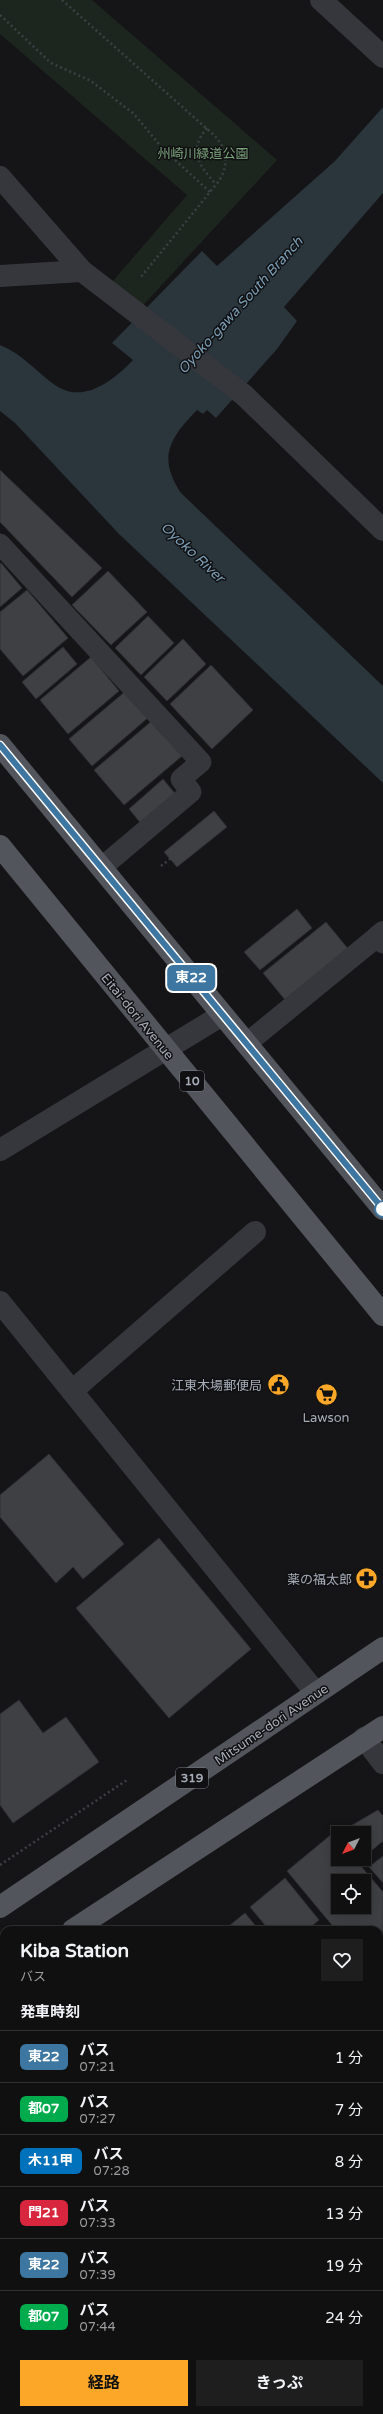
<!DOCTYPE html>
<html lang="ja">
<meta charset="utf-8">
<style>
:root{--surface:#101011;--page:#1e1e1f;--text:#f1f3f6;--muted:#9c9d9f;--line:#303031;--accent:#fda728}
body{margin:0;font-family:"Varela Round","Noto Sans JP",sans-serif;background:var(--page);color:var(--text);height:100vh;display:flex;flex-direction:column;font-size:15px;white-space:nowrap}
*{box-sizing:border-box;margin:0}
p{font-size:13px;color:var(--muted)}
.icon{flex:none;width:22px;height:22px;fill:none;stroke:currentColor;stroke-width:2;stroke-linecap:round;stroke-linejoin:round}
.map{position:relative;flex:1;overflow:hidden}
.details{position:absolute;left:0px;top:1926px;width:383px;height:488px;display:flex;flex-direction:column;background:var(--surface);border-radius:12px 12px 0 0;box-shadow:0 2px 10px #0003,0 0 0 1px var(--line)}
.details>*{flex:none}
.badge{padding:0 8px;border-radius:6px;font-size:14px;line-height:26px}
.needle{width:26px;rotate:228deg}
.buttons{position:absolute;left:331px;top:1826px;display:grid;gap:8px}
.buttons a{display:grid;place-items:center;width:40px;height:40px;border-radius:0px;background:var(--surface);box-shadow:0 2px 10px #0003,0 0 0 1px var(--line);font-size:20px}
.map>.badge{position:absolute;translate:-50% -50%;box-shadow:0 0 0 2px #fff}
h2{padding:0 20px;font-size:15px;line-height:36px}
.round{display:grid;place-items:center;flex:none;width:42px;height:42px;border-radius:0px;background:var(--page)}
.headline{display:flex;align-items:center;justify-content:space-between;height:68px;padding:0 20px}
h1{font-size:19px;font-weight:700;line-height:30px}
.button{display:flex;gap:8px;margin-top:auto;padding:8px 20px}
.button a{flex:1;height:46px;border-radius:0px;background:var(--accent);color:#111;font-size:16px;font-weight:700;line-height:46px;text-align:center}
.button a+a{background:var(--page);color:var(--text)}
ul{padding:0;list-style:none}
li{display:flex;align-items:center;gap:12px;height:52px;padding:0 20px;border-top:1px solid var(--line)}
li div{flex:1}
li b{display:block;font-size:15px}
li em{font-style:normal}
li .badge{min-width:44px;font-weight:700;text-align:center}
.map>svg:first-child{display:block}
.green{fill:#1d261e}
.water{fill:#2a353c}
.building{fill:#3f4044;stroke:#2f2f33;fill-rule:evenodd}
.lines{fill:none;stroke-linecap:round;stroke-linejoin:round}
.path{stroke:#3c3f44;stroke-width:2.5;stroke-dasharray:2 3;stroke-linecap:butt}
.service{stroke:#36373d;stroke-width:21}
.pedestrian{stroke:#36373d;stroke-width:22}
.minor{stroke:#36373d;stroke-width:22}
.primary{stroke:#52555c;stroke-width:22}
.line-casing{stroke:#fff;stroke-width:9}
.line{stroke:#3d76a1;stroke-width:6}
.stop-dot{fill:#fff;stroke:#3d76a1;stroke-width:2}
.labels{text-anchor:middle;stroke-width:3;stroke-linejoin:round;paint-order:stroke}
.shield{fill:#101012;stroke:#797e86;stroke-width:1}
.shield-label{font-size:12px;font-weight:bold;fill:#a6adb8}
.park-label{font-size:13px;fill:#7ca47c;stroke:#101012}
.street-label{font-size:13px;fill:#a6adb8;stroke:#101012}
.poi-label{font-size:13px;fill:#a6adb8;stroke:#101012;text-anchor:end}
.water-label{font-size:14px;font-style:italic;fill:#7b9eb5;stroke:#101012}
</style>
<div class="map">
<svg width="383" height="2414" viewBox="0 0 383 2414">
<rect width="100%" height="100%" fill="#151517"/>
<path class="green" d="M0,0H92L277,160L136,313L106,289L187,195L0,34Z
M383,2392V2414H347L353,2410H379V2395Z"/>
<path class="water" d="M383,107V193L284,307L297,321L277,349L216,418L207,410L203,414L197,410C170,438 157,457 181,493L383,686V783L119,534L15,423L0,411V345C21,353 37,372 55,385C83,405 114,380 133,360L112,343L202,251L217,266L335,161Z"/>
<path class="building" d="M0,470L102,568L72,597L0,522Z
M1,563L22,588L0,607V564Z
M108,571L147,612L111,645L72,605Z
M27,590L68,638L23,676L0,649V612Z
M148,616L174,643L141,675L115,648Z
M183,639L206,664L167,701L144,677Z
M63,647L77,664L36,699L22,682Z
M91,657L119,691L68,734L40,700Z
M211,665L253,710L212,749L170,704Z
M127,690L150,716L92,766L69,739Z
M153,720L182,756L124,805L94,770Z
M163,779L177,796L143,826L129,809Z
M214,811L227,827L177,867L164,852Z
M297,909L312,928L260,970L244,952Z
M326,922L349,950L286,1001L263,973Z
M49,1454L124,1544L83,1579L73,1567L56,1583L0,1517V1495Z
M159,1538L251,1649L169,1718L76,1608Z
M19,1700L43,1733L66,1717L99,1762L13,1823L0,1805V1714Z
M378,1810L383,1816V1841L364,1857V1833H343L342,1831Z
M333,1833L338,1839V1859H355L383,1892V1957L379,1960V1930H336L287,1871ZM338,1881H364V1907H338Z
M383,1856V1883L369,1867Z
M285,1878L319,1920L307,1930H269L250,1907Z
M245,1913L259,1930H224Z
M4,2048V2154L0,2157V2051Z
M383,2150V2168L379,2164V2154Z
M0,2173L4,2178V2345L0,2340Z
M383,2184V2209L379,2205V2187Z
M379,2304L383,2309V2361L379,2364Z
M55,2410H187L190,2414H58Z"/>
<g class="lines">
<path class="path" d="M62,0L215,136C228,151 229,164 219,181L141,277
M0,15L51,63L91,81L134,114L163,149L210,192
M207,128C188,150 199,166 216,184
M161,866L180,851
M0,1865L127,1780"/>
<path class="service" d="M0,544L201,762L181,779L191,792L101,868
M246,1044L378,936L383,943"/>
<path class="pedestrian" d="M378,936L383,932
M72,1391L255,1232"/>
<path class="minor" d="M321,0L383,57
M0,177L82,271L244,395L383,530
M0,276L82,271
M0,1150L222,1015
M0,1302L316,1693
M364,1738L383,1763"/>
<path class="primary" d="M0,745L383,1209
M0,846L383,1315
M0,1907L383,1648
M73,1930L383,1727
M0,1979L4,1976"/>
</g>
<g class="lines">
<defs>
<path id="line" d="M0,745L383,1209"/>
</defs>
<use href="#line" class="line-casing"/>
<use href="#line" class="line"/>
</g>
<defs>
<symbol id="civic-disc" viewBox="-11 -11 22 22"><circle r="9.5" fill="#fda728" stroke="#101012"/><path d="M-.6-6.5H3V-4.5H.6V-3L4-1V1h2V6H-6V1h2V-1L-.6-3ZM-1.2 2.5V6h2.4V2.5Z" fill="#111"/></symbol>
<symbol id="supermarket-disc" viewBox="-11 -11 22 22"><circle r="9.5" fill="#fda728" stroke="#101012"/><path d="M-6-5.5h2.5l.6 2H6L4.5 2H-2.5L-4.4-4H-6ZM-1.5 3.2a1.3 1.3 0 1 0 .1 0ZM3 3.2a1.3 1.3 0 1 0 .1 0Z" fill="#111"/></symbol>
<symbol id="pharmacy-disc" viewBox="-11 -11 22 22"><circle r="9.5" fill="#fda728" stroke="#101012"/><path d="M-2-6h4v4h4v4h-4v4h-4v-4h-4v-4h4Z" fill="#111"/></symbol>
</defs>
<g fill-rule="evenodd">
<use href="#civic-disc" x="266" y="1372" width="25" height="25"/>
<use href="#supermarket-disc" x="314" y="1382" width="25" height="25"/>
<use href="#pharmacy-disc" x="354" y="1566" width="25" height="25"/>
</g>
<circle class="stop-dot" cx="383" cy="1209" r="8"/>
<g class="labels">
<g class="shield">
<rect x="180" y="1071" width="24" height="20" rx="3"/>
<rect x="176" y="1768" width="32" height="20" rx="3"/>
</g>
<g class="shield-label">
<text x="192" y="1085">10</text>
<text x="192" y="1782">319</text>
</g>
<g class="park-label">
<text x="203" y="158">州崎川緑道公園</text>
</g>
<g class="street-label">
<text transform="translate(138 1016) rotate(51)" y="5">Eitai-dori Avenue</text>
<text transform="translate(271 1724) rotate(-34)" y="5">Mitsume-dori Avenue</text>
</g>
<g class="poi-label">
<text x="262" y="1390">江東木場郵便局</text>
<text x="326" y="1422" text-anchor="middle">Lawson</text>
<text x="352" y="1584">薬の福太郎</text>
</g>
<g class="water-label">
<text transform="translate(240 305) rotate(-48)" y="5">Oyoko-gawa South Branch</text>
<text transform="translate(193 552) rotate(43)" y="5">Oyoko River</text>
</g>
</g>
</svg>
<div class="buttons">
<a><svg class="needle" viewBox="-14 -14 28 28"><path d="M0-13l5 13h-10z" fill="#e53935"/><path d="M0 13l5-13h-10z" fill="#9c9d9f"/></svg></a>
<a><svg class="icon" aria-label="locate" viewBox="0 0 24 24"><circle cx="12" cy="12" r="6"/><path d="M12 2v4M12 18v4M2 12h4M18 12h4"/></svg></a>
</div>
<b class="badge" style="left:191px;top:978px;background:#3d76a1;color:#fff">東22</b>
<section class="details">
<div class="headline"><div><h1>Kiba Station</h1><p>バス</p></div><a class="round"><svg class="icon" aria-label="heart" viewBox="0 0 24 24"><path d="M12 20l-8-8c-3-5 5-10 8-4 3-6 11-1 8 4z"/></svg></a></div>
<h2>発車時刻</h2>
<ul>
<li><span class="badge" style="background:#3d76a1;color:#fff">東22</span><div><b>バス</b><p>07:21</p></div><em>1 分</em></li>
<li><span class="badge" style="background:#00ab4d;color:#fff">都07</span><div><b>バス</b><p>07:27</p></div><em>7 分</em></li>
<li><span class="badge" style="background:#0072bc;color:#fff">木11甲</span><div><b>バス</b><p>07:28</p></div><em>8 分</em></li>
<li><span class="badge" style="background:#d7263d;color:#fff">門21</span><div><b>バス</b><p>07:33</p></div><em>13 分</em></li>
<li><span class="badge" style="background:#3d76a1;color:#fff">東22</span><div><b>バス</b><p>07:39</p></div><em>19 分</em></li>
<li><span class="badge" style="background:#00ab4d;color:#fff">都07</span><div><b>バス</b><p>07:44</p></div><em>24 分</em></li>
</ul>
<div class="button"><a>経路</a><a>きっぷ</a></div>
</section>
</div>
